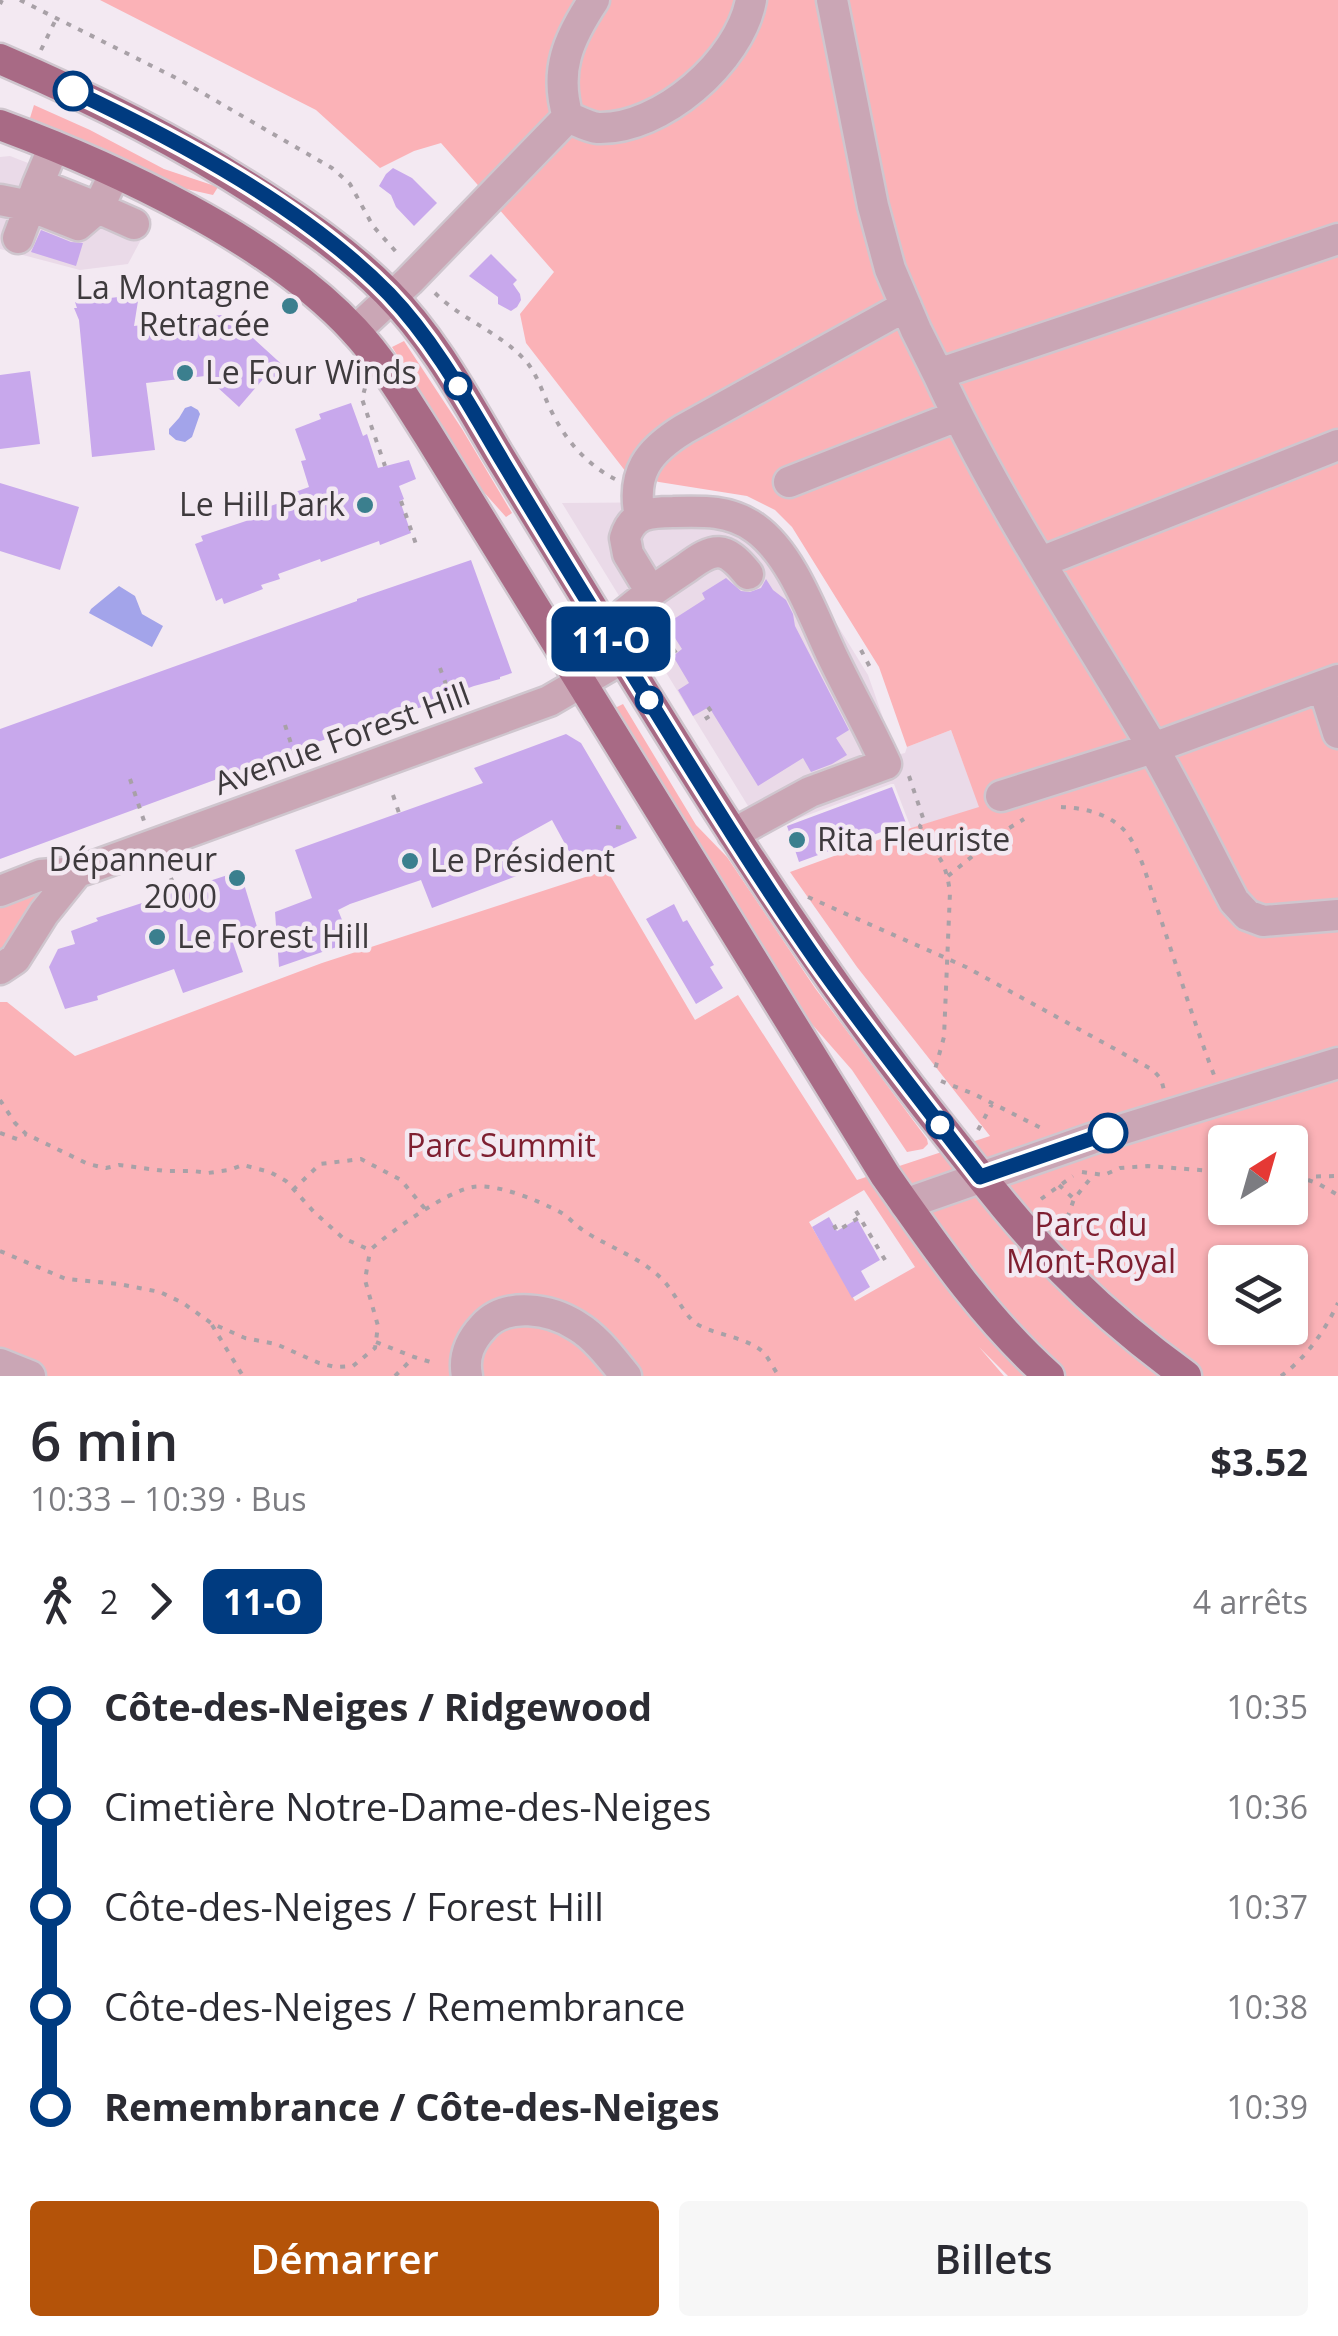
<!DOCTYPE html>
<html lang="fr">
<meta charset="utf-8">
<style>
:root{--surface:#fff;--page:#f7f7f7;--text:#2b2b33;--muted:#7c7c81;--accent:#b45309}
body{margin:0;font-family:"Open Sans",sans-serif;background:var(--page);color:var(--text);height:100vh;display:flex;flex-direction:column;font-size:38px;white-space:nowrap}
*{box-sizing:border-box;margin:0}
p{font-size:32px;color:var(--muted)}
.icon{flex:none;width:55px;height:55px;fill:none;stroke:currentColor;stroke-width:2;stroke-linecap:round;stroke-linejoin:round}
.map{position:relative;height:1376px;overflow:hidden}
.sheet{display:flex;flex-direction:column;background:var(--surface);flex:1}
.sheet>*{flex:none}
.badge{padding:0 20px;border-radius:15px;font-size:35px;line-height:65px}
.needle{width:65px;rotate:37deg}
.buttons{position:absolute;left:1208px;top:1125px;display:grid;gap:20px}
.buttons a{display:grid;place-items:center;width:100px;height:100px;border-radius:10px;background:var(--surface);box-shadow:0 2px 8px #0004;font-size:50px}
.map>.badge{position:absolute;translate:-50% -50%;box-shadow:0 0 0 5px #fff}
.legs{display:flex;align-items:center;gap:15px;height:110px;padding:0 30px;font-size:32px}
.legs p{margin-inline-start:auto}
.head{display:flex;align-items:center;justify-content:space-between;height:170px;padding:0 30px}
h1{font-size:55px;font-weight:600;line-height:75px}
.action{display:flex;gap:20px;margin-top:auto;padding:20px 30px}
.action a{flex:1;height:115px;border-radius:10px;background:var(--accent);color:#fff;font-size:40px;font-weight:600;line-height:115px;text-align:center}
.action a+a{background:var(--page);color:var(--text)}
ul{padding:0 30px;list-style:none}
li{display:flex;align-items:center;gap:35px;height:100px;font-size:38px}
li i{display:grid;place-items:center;width:15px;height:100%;margin:0 12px;background:currentColor}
li i::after{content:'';width:25px;height:25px;margin:-12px;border:8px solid;border-radius:50%;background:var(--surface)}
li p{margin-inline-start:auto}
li:first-child i{background:linear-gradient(#0000 50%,currentColor 0)}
li:last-child i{background:linear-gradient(currentColor 50%,#0000 0)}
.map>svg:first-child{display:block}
.built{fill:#eadae8}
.green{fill:#fbb2b7;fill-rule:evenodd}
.water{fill:#a3a4ea}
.building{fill:#c8a8ec}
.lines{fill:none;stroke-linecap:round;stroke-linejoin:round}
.minor-casing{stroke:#cfc6ce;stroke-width:35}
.major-casing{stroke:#cfc6ce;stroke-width:35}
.path{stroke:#a8a1a7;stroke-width:4;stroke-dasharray:5 8;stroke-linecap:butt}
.minor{stroke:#caa6b5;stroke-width:30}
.major{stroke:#a86a85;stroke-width:30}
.line-1-casing{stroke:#fff;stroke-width:22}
.line-1{stroke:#003b80;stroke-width:15}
.stop-1-dot{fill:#fff;stroke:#003b80;stroke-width:5}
.poi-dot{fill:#3b7f8e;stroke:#f3e9f2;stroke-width:4}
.labels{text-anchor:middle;stroke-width:9;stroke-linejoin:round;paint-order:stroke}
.poi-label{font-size:32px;fill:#3e3a3d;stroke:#f3e9f2;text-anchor:start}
.street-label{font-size:32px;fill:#3e3a3d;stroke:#f3e9f2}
.park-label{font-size:32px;fill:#7f1f31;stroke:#f3e9f2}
</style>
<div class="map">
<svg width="1338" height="1376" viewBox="0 0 1338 1376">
<rect width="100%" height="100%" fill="#f3e9f2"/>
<path class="built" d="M10,156L59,175L152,219L128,264L80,270L0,249V157Z
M695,502L787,543L868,675L896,755L905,753L907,747L951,730L980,808L911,828L894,784H891L792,821L790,818L764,832L562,503Z"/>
<path class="green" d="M100,0H1338V1376H1008L979,1347L1004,1376H0V1002H7L75,1056L322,963L607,870L695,1020L738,995L857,1180L990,1136L857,967L790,872L911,828L979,807L951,730L907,747L879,667L792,527L775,510L747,496L659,482L626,472L526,343L520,314L554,272L441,143L414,151L380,168L316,110ZM1225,1142H1290V1208H1225ZM864,1190L915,1267L855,1301L809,1222ZM1225,1262H1290V1328H1225Z
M34,105L90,130L164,169L218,187L213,195L182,188L102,148L30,118Z
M404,341L462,429L512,513L506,517L481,489L392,347Z
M623,704L696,825L727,857L815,988L927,1139L928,1144L923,1149L907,1152L852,1070L810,1022L767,956L615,708Z
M44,885L48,891L28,909L0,952V905Z"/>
<path class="water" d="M191,406L198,410L200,414L192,437L185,442L176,440L169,434V429L179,418L185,408Z
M119,586L135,596L142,614L163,626L152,647L89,613L91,609Z"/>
<path class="building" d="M393,168L412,178L437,203L414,226L396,207L391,195L379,186L386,174Z
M41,230L71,242L83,243L76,266L31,252Z
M491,254L517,280L513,284L520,294L521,300L517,307L511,311L498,304V297L469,276Z
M136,295L135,302L138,301L134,326L221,315L231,318L288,370L272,387L264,378L239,407L205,376L146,383L155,450L92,457L79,320L74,308H77L75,302Z
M30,371L40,444L0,449V375Z
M351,403L363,436L367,434L378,468L409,460L416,479L399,486L404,499L400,501L411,533L380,545L379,541L321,562L320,559L278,574L280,579L261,585L263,589L224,604L222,598L216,601L195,544L203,541L201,536L255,518L253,512L285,501L284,496L309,487L301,461L306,460L295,429L321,419L319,414Z
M0,483L79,507L60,570L0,551Z
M471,560L512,673L500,677V679L474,686L424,704L425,706L356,728L0,859V729L357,601V599Z
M726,578L741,591L750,592L761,588L766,579L773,590L786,600L793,614L795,626L849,730L836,738L847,755L832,764L811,772L803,758L758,786L709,707L693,716L678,690L689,683L673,656L682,649L666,624L705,599L702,593Z
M566,734L581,743L637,838L610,850L613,855L592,866L588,859L576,864L552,820L512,842L527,872L432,908L421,880L350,904L338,910L351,942L279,967L275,912L312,898L295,850L483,783L474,768Z
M892,787L906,823L799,862L787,826Z
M240,871L258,930L232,940L243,972L183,993L174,969L97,996L98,1000L65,1009L49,967L58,949L75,944L71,931L98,921L96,918Z
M674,904L683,922L687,920L714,965L710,967L723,988L696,1004L646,919Z
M829,1217L837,1231L857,1219L880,1260L861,1271L870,1287L852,1298L812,1227Z"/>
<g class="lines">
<defs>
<path id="minor" d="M594,0C568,39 554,71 568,117C578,121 588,127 598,128C661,130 740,61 751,0
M832,0L873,206L890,269L916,330L938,374L1338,239
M54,146L38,184L98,208L115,173
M38,184L30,206L78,225L98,208L134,224
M0,200L30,206L18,238
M355,331L409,281L568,117
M938,374C998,504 1079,623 1152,746C1181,796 1207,850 1234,901L1247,915L1263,921L1338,915
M789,482L957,416
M640,517C631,473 648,451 684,429L906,306
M1041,562L1338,445
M651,592C662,584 674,576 686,568C714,547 725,545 748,574
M1323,686L1338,733
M1001,796L1153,748L1338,680
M0,891L41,875L77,872L92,867L549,701L623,658L625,613L651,592L628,554L625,538C632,513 650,512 673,512C703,511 730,510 755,528C793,555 814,619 834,660C851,695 870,729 886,764L810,792L733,834
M0,969L15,959L44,913L77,872
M905,1204L1091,1139L1338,1063
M0,1364L30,1376
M467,1376C463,1356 470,1341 483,1327C506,1301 551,1309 577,1326C597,1338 612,1359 626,1376"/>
<path id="major" d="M0,59C89,97 176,140 258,193C303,222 349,253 387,292C434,339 466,400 500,457C528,503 557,550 585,596C692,772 801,947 928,1110C971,1164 1013,1220 1062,1270C1100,1309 1142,1344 1186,1376
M0,125C114,167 271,240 354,330C383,361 406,400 429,436L885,1175C935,1246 984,1318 1049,1376"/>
</defs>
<use href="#minor" class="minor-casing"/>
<use href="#major" class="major-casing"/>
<path class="path" d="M20,0L180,80L332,168L350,184L373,226L398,254
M0,4L2,0
M41,50L56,19
M435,293C461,319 497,331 523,358C536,371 541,389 549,406C563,437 584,463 615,479
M365,388L362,399L385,466
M401,501L417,547
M656,638L663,634L676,653
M861,650L873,673
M440,668L454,706
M705,719L713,714L708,707
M285,725L298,765
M909,776L924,821L920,826C924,838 932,846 939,857C946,868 948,879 950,892L944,1037L934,1073
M130,779L144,821
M393,795L399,813
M1061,807C1083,808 1108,813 1124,830C1140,847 1149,885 1157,908C1176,963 1193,1020 1214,1075
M616,827L624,828
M237,872L240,863
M948,876L1001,833L1024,819
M171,878L176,892
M808,897L966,967L1153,1070L1161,1079L1164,1090
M941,1081L974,1094L1041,1128
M0,1100L15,1123L26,1134L88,1164L106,1168L119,1165L165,1171H193L208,1173L229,1170L243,1165L270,1172L286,1181L314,1212L343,1238L370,1250C390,1232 447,1191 473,1187C497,1183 539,1201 560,1212C569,1217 575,1225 584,1231C610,1248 638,1256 661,1278C674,1291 681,1309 693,1321C707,1334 742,1335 762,1351C769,1358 773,1368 779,1376
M978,1130L992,1104
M0,1133L17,1139L26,1134
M1082,1172L1104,1175L1120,1168L1148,1166L1225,1172
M1290,1177L1338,1176
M1308,1180L1319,1184L1338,1195
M1059,1185L1074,1199
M293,1190L320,1164L361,1159L401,1180L426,1210
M1041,1199L1073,1176
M856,1211L888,1265
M834,1225L837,1231L860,1217
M1063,1230L1074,1199L1094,1174
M0,1251L66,1279L119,1284L160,1292L183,1303L211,1323L245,1338L276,1344L319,1363L335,1367L353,1366L375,1348L378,1326L365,1280L370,1251
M212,1325L243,1376
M376,1342L414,1357L437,1364
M395,1376L414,1357
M1281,1376C1307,1357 1324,1332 1338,1303"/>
<use href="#minor" class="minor"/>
<use href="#major" class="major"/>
</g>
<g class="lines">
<defs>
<path id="line-1" d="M73,91C181,142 305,208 389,294C436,343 469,405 503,462C542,527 581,591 621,655C685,758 747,861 816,960C868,1034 925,1105 980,1177L1108,1133"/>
</defs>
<use href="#line-1" class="line-1-casing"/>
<use href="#line-1" class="line-1"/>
</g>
<g class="stop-1-dot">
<circle cx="73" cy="91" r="18"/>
<circle cx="458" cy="386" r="12"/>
<circle cx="649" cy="700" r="12"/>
<circle cx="940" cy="1125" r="12"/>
<circle cx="1108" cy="1133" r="18"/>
</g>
<g class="poi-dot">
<circle cx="290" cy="306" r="10"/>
<circle cx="185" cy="373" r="10"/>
<circle cx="365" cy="505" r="10"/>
<circle cx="797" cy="840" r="10"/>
<circle cx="410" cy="861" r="10"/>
<circle cx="237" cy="878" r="10"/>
<circle cx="157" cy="937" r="10"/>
</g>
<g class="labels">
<g class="poi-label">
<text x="270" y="299" text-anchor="end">La Montagne<tspan x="270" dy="37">Retracée</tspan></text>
<text x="205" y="384">Le Four Winds</text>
<text x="345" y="516" text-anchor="end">Le Hill Park</text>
<text x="817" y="851">Rita Fleuriste</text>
<text x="217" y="871" text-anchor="end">Dépanneur<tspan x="217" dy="37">2000</tspan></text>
<text x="430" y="872">Le Président</text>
<text x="177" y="948">Le Forest Hill</text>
</g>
<g class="street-label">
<text transform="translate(342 739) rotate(-20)" y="11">Avenue Forest Hill</text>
</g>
<g class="park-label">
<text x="501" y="1157">Parc Summit</text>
<text x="1091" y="1236">Parc du<tspan x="1091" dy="37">Mont-Royal</tspan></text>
</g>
</g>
</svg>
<div class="buttons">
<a><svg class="needle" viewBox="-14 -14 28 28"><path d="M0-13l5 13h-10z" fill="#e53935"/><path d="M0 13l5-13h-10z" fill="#7c7c81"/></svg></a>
<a><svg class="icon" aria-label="layers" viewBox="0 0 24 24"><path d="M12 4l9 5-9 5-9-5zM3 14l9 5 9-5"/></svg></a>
</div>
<b class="badge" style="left:611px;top:639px;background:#003b80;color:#fff">11-O</b>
</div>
<section class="sheet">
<div class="head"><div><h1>6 min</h1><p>10:33 – 10:39 · Bus</p></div><b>$3.52</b></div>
<div class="legs"><svg class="icon" aria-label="walk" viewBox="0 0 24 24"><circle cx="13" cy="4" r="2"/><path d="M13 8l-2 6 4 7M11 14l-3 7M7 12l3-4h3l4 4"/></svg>2<svg class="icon" aria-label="forward" viewBox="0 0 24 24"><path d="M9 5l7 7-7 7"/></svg><b class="badge" style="background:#003b80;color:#fff">11-O</b><p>4 arrêts</p></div>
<ul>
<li><i style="color:#003b80"></i><b>Côte-des-Neiges / Ridgewood</b><p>10:35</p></li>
<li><i style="color:#003b80"></i><span>Cimetière Notre-Dame-des-Neiges</span><p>10:36</p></li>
<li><i style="color:#003b80"></i><span>Côte-des-Neiges / Forest Hill</span><p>10:37</p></li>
<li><i style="color:#003b80"></i><span>Côte-des-Neiges / Remembrance</span><p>10:38</p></li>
<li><i style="color:#003b80"></i><b>Remembrance / Côte-des-Neiges</b><p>10:39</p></li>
</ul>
<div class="action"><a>Démarrer</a><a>Billets</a></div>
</section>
